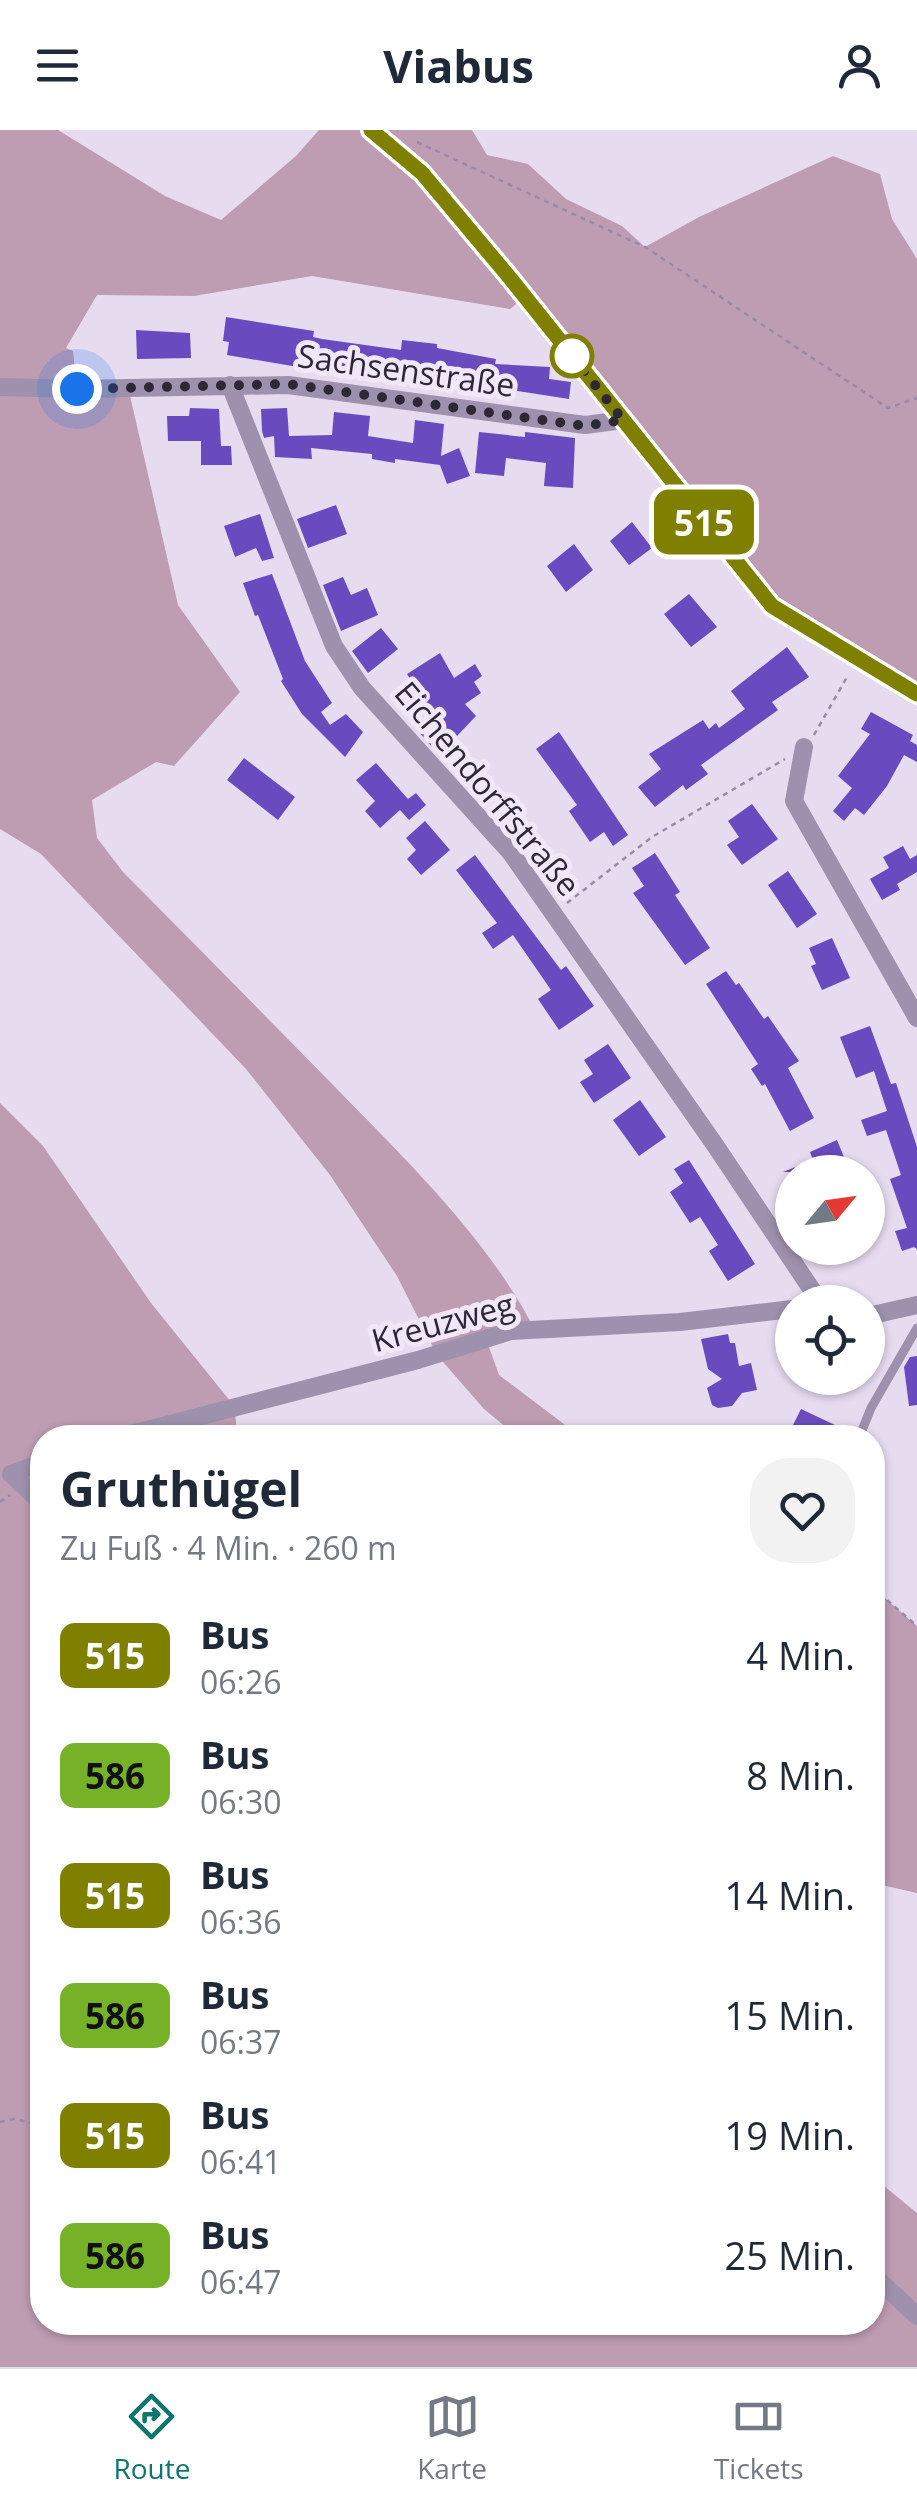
<!DOCTYPE html>
<html lang="de">
<meta charset="utf-8">
<style>
:root{--surface:#fff;--page:#f2f2f3;--text:#1f2937;--muted:#747a83;--line:#e0e1e3;--accent:#0f766e}
body{margin:0;font-family:"Open Sans",sans-serif;background:var(--page);color:var(--text);height:100vh;display:flex;flex-direction:column;font-size:38px;white-space:nowrap}
*{box-sizing:border-box;margin:0}
p{font-size:32px;color:var(--muted)}
.icon{flex:none;width:55px;height:55px;fill:none;stroke:currentColor;stroke-width:2;stroke-linecap:round;stroke-linejoin:round}
.map{position:relative;flex:1;overflow:hidden}
.drawer{position:absolute;left:30px;top:1295px;width:855px;height:910px;display:flex;flex-direction:column;background:var(--surface);border-radius:40px;box-shadow:0 2px 8px #0004}
.drawer>*{flex:none}
.badge{padding:0 20px;border-radius:15px;font-size:35px;line-height:65px}
.needle{width:65px;rotate:61deg}
.buttons{position:absolute;left:775px;top:1025px;display:grid;gap:20px}
.buttons a{display:grid;place-items:center;width:110px;height:110px;border-radius:50%;background:var(--surface);box-shadow:0 2px 8px #0004;font-size:50px}
.you{position:absolute;width:50px;height:50px;margin:-25px;border:8px solid #fff;border-radius:50%;background:#1a73e8;box-shadow:0 0 0 15px #1a73e833}
.map>.badge{position:absolute;translate:-50% -50%;box-shadow:0 0 0 5px #fff}
.round{display:grid;place-items:center;flex:none;width:105px;height:105px;border-radius:40px;background:var(--page)}
.overview{display:flex;align-items:center;justify-content:space-between;height:170px;padding:0 30px}
h1{font-size:48px;font-weight:700;line-height:75px}
ul{padding:0;list-style:none}
li{display:flex;align-items:center;gap:30px;height:120px;padding:0 30px}
li div{flex:1}
li b{display:block;font-size:38px}
li em{font-style:normal}
li .badge{min-width:110px;font-weight:700;text-align:center}
header{display:flex;justify-content:space-between;align-items:center;height:130px;padding:0 30px;background:var(--surface);font-size:45px;font-weight:700}
.dock{display:flex;justify-content:space-around;align-items:center;height:140px;border-top:2px solid var(--line);background:var(--surface);font-size:28px;color:var(--muted)}
.dock a{display:grid;justify-items:center;gap:5px}
.dock .current{color:var(--accent)}
.map>svg:first-child{display:block}
.green{fill:#be9cb2}
.building{fill:#694bbf}
.lines{fill:none;stroke-linecap:round;stroke-linejoin:round}
.path{stroke:#988aa9;stroke-width:2.5;stroke-dasharray:5 5;stroke-linecap:butt}
.service{stroke:#9e91ad;stroke-width:9}
.minor{stroke:#9e91ad;stroke-width:18}
.tertiary{stroke:#9e91ad;stroke-width:22}
.line-casing{stroke:#fff;stroke-width:22}
.line{stroke:#808000;stroke-width:15}
.walk{stroke:#2c2835;stroke-width:10;stroke-dasharray:0 18}
.stop-dot{fill:#fff;stroke:#808000;stroke-width:5}
.labels{text-anchor:middle;stroke-width:10;stroke-linejoin:round;paint-order:stroke}
.street-label{font-size:32px;fill:#2c2835;stroke:#f1e7f8}
</style>
<header><svg class="icon" aria-label="menu" viewBox="0 0 24 24"><path d="M4 6h16M4 12h16M4 18h16"/></svg>Viabus<svg class="icon" aria-label="person" viewBox="0 0 24 24"><circle cx="12" cy="8" r="4"/><path d="M4 21q1-7 8-7t8 7"/></svg></header>
<div class="map">
<svg width="917" height="2237" viewBox="0 0 917 2237">
<rect width="100%" height="100%" fill="#e7dbf0"/>
<path class="green" d="M0,0H58L165,66L221,90L296,26L319,0H472L487,25L528,34L566,69L622,96L645,117L699,87L833,26L880,44L892,89L917,129V564L772,475L525,167L510,179L312,146L194,166L97,165L66,218L73,221L77,259L128,257L178,475L240,562L174,636L156,632L92,670L97,708L123,742C195,814 266,887 337,959C408,1032 488,1109 535,1200L486,1209L499,1245L581,1307H518L484,1279L437,1225L397,1146L330,1045L246,939L41,724L0,699Z
M0,973L43,1016L151,1173L235,1277L237,1307L42,1308V2192H872L873,2047L917,2083V2237H0Z
M872,1457L917,1496V1763L873,1753Z"/>
<path class="building" d="M226,187L314,201L313,207L322,209L401,220L402,210L437,214V218L496,229L495,234L550,237L549,249L571,252L569,269L394,242L367,238L366,246L329,240L330,230L304,225V238L227,225L229,212L223,211Z
M136,200L190,203L191,228L137,229Z
M190,278L219,279L221,316H231L232,335H201V311H168L167,286H189Z
M287,278L289,306L332,305L334,282L370,286L368,306L413,313L415,290L444,294L441,326L459,318L470,346L447,354L440,335L395,329V333L372,329V324L311,318L312,329L275,327L274,306L264,308L262,301L261,279Z
M479,302L525,307V302L575,308L573,358L544,356L546,333L506,328L504,346L475,343Z
M336,375L347,404L308,418L297,389Z
M260,384L274,428L262,431L256,418L235,427L224,396Z
M632,392L652,418L629,435L610,411Z
M574,414L593,440L566,462L547,436Z
M272,444L305,531L332,573L321,582L330,595L346,584L363,602L345,627L302,584L281,551L283,549L258,485L255,486L243,453Z
M343,447L351,465L367,458L378,485L341,501L323,455Z
M689,464L717,497L691,517L664,484Z
M381,498L398,519L368,543L352,521Z
M787,517L809,547L772,572L778,580L701,635L708,644L686,660L683,655L655,677L638,657L661,639L649,624L703,590L709,599L716,593L719,598L745,579L731,561Z
M440,523L454,548L475,534L482,546L474,552L481,563L465,574L476,586L439,625L418,601L432,585L407,544Z
M871,582L913,605L910,611L917,615V632L904,625L887,656L864,685L855,678L844,691L833,681L852,658L838,646L870,604L861,599Z
M559,602L628,705L613,716L604,702L590,712L569,681L577,675L536,619Z
M244,628L295,667L278,690L227,650Z
M376,633L408,669L416,663L426,675L409,690L400,680L380,698L365,681L375,671L356,650Z
M752,674L778,709L742,735L727,715L739,707L728,691Z
M425,691L450,720L421,745L407,729L416,720L406,708Z
M903,716L910,729L917,725V742L897,754L900,760L882,770L870,749L889,738L883,727Z
M655,723L680,762L675,765L710,818L685,835L633,763L644,756L632,738Z
M475,725L561,840L566,836L594,876L559,900L538,869L551,860L513,805L493,819L482,803L497,793L456,740Z
M788,741L817,784L797,798L768,755Z
M832,808L850,848L822,860L811,836L816,834L809,818Z
M726,841L736,855L739,853L764,889L768,886L799,931L788,938L814,988L790,1001L765,954L762,956L751,939L758,934L706,854Z
M870,896L891,954L896,953L917,1017V1119L914,1117L902,1121L895,1101L907,1098L890,1049L901,1045L886,1000L867,1006L861,990L887,981L874,941L856,948L840,907Z
M608,914L631,948L594,973L580,952L593,944L584,930Z
M640,970L666,1007L639,1026L613,990Z
M837,1010L850,1042H783L813,1030L810,1022Z
M689,1030L755,1134L728,1151L709,1121L718,1115L700,1087L690,1093L670,1062L683,1053L674,1039Z
M728,1204L730,1213H735L739,1236L751,1233L757,1260L742,1263L732,1276L718,1278L712,1275L707,1258L722,1249L708,1239L701,1209Z
M917,1226V1275L909,1276L904,1237L910,1227Z
M801,1279L852,1303L851,1308H808L791,1299Z"/>
<g class="lines">
<path class="path" d="M417,12L645,117L888,278L917,268
M814,605L847,547
M567,773L652,707L785,629
M0,1372L10,1365
M872,1457L917,1496
M0,1992L15,1989L42,1995"/>
<path class="service" d="M859,1308L871,1278L917,1198"/>
<path class="minor" d="M230,255L334,516L362,558L511,723L715,1015L820,1172
M0,257L77,259L288,255L585,295L623,290
M804,617L794,671L917,888
M868,1186L917,1175
M116,1308L418,1230L511,1201L680,1192L792,1179
M42,1333L11,1344L42,1373
M872,2144L917,2186"/>
<path class="tertiary" d="M371,0L422,43L510,148L772,475L917,564"/>
</g>
<g class="lines">
<defs>
<path id="line" d="M371,0L422,43L510,148L772,476L917,564"/>
</defs>
<use href="#line" class="line-casing"/>
<use href="#line" class="line"/>
<path class="walk" d="M77,259L288,254L585,296L623,290L572,226"/>
</g>
<circle class="stop-dot" cx="572" cy="226" r="20"/>
<g class="labels">
<g class="street-label">
<text transform="translate(406 241) rotate(8)" y="11">Sachsenstraße</text>
<text transform="translate(487 659) rotate(50)" y="11">Eichendorffstraße</text>
<text transform="translate(443 1193) rotate(-15)" y="11">Kreuzweg</text>
</g>
</g>
</svg>
<div class="buttons">
<a><svg class="needle" viewBox="-14 -14 28 28"><path d="M0-13l5 13h-10z" fill="#e53935"/><path d="M0 13l5-13h-10z" fill="#747a83"/></svg></a>
<a><svg class="icon" aria-label="locate" viewBox="0 0 24 24"><circle cx="12" cy="12" r="6"/><path d="M12 2v4M12 18v4M2 12h4M18 12h4"/></svg></a>
</div>
<div class="you" style="left:77px;top:259px"></div>
<b class="badge" style="left:704px;top:392px;background:#808000;color:#fff">515</b>
<section class="drawer">
<div class="overview"><div><h1>Gruthügel</h1><p>Zu Fuß · 4 Min. · 260 m</p></div><a class="round"><svg class="icon" aria-label="heart" viewBox="0 0 24 24"><path d="M12 20l-8-8c-3-5 5-10 8-4 3-6 11-1 8 4z"/></svg></a></div>
<ul>
<li><span class="badge" style="background:#808000;color:#fff">515</span><div><b>Bus</b><p>06:26</p></div><em>4 Min.</em></li>
<li><span class="badge" style="background:#77b127;color:#111">586</span><div><b>Bus</b><p>06:30</p></div><em>8 Min.</em></li>
<li><span class="badge" style="background:#808000;color:#fff">515</span><div><b>Bus</b><p>06:36</p></div><em>14 Min.</em></li>
<li><span class="badge" style="background:#77b127;color:#111">586</span><div><b>Bus</b><p>06:37</p></div><em>15 Min.</em></li>
<li><span class="badge" style="background:#808000;color:#fff">515</span><div><b>Bus</b><p>06:41</p></div><em>19 Min.</em></li>
<li><span class="badge" style="background:#77b127;color:#111">586</span><div><b>Bus</b><p>06:47</p></div><em>25 Min.</em></li>
</ul>
</section>
</div>
<nav class="dock">
<a class="current"><svg class="icon" aria-label="directions" viewBox="0 0 24 24"><path d="M12 3l9 9-9 9-9-9zM9 14v-3h6M13 9l2 2-2 2"/></svg>Route</a>
<a><svg class="icon" aria-label="map" viewBox="0 0 24 24"><path d="M3 6l6-2 6 2 6-2v14l-6 2-6-2-6 2zM9 4v14M15 6v14"/></svg>Karte</a>
<a><svg class="icon" aria-label="tickets" viewBox="0 0 24 24"><path d="M3 7h18v10H3zM15 7v10"/></svg>Tickets</a>
</nav>
